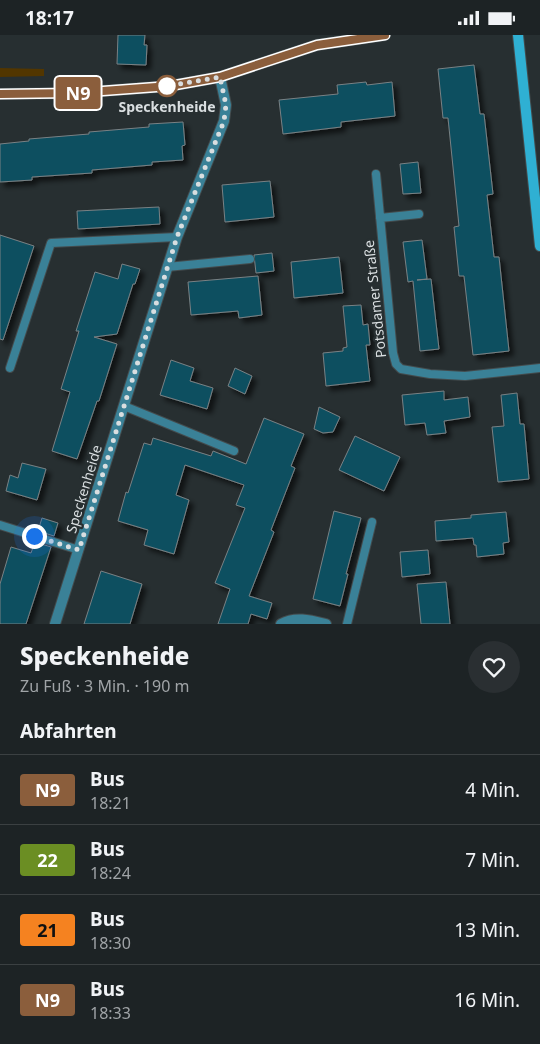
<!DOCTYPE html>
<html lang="de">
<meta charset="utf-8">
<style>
:root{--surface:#1d2325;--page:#2a2f32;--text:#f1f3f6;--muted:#a0a4a7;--line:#3b4042}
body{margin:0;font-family:"Noto Sans",sans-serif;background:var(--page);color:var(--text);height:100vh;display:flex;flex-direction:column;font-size:19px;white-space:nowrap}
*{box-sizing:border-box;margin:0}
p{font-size:16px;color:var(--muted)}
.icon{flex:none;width:28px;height:28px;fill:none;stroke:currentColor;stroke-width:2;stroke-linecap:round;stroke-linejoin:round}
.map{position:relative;height:589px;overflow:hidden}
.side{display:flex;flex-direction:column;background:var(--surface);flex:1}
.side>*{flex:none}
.badge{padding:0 10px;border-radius:4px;font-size:18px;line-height:32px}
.you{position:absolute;width:25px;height:25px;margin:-12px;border:4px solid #fff;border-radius:50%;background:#1a73e8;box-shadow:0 0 0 8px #1a73e833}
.map>.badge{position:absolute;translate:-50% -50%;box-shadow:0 0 0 2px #fff}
h2{padding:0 20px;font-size:19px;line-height:45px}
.round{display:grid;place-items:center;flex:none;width:52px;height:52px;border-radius:26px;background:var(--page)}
.overview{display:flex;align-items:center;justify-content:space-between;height:85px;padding:0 20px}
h1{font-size:24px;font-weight:800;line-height:38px}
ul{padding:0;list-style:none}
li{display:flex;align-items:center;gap:15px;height:70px;padding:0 20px;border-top:1px solid var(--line)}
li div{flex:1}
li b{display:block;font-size:19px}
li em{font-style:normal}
li .badge{min-width:55px;font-weight:700;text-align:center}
.status{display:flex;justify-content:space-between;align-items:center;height:35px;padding:0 25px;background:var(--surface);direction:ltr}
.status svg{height:14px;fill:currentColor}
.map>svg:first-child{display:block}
.green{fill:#523600}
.building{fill:#0d4f61;stroke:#798184;filter:url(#shadow)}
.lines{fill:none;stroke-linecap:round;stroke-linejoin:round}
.lane-casing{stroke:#434b4d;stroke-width:10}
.street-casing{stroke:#434b4d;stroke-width:12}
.secondary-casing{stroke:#434b4d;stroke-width:12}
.lane{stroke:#3a8197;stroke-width:8}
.street{stroke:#3a8197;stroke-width:10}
.secondary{stroke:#2fb0d3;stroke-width:10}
.line-casing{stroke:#fff;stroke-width:11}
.line{stroke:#8b5e3c;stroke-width:8}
.walk{stroke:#d9dee0;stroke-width:5;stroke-dasharray:0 9}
.stop-dot{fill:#fff;stroke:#8b5e3c;stroke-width:2.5}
.labels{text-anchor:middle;stroke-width:4.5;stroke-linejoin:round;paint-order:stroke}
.stop-label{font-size:14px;font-weight:bold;fill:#d9dee0;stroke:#272f31}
.street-label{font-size:14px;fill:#d9dee0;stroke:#272f31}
</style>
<div class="status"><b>18:17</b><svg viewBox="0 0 49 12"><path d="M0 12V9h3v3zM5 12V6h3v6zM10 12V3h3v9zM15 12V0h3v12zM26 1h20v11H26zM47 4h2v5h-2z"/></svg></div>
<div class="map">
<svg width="540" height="589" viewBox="0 0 540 589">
<defs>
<filter id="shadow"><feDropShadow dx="4.5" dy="4.5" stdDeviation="2.5" flood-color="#0009"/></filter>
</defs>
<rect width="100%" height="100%" fill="#272f31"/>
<path class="green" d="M0,33L44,34V41L0,42Z"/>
<path class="building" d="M118,0H145L144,10H147L146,30L117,29Z
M474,30L480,79H484L493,159L487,160L494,222H499L509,316L473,320L464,241H459L454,192L459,191L448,83H443L438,34Z
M366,47L367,50L392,47L395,81L341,87V92L283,99L279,65L338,59L337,50Z
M183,87L185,110L182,111L183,125L152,127V130L92,135V138L32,142V145L0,147V109L29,106V104L89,99V97L149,92V89Z
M418,127L421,158L403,159L400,129Z
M270,146L274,182L225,187L222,150Z
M159,172L160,189L78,194L77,176Z
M0,200L34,211L3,305L0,304Z
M422,205L427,244L417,245L431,244L439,314L420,316L413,246L408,247L403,207Z
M272,218L274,236L256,238L254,220Z
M339,222L343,258L294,263L291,227Z
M122,229L140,234L135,249H133L117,299L94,302L117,309L99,366H97L77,424L52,416L70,357L61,354L79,296H76L95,237L118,244Z
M258,241L262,280L239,283L238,276L191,280L188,247Z
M361,270L363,290L368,289L370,310H366L370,346L326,351L323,318L343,316V313L347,312L343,271Z
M171,325L194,333L190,346L213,353L207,374L160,360Z
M235,333L252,341L245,359L228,351Z
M444,356V365L468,362L470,382L444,386L446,398L427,400L425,388L405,390L402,360Z
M517,358L520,389H524L529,444L498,447L492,392L504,391L501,360Z
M319,372L340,382L333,397L323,398L314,394Z
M264,383L304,399L291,431L295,433L271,495L274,497L249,561L272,568L267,584L251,579L248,589H218L230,554L215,548L245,473L236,470L244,450L185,430L176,460L189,465L174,519L144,510L148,495L118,486L126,457L128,458L144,408L151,410L153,403L211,421L213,416L246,429Z
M355,401L400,422L384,456L339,435Z
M22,428L46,434L37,465L6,456L10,440L18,443Z
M334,476L361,483L346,539H348L340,571L313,564Z
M506,477L509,507L503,508L504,519L477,522L476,510H474L473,503L436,506L435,486L471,483V480Z
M42,483L58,488L54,501L38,496Z
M35,507L51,512L26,589H0V549L11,512L31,518Z
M428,515L430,539L402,542L400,517Z
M101,536L142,549L130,589H84Z
M446,547L450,589H421L417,549Z"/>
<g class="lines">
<defs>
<path id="lane" d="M376,139L393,318L396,329L401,334L430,339L465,341L540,333
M380,183L419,179
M167,232L250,224
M10,333L51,208L177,202
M124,371L234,416
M0,490L79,515
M347,589L372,487"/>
<path id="street" d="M0,59L76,58L170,51L220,42L317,10L385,0
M55,589L177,202L224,86L226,70L220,42
M281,589C295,581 310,585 326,589"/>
<path id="secondary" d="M518,0L540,211"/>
</defs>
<use href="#lane" class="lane-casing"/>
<use href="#street" class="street-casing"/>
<use href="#secondary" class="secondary-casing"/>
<use href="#lane" class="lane"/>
<use href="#street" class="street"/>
<use href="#secondary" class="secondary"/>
</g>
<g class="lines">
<defs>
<path id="line" d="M0,59L76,58L170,51L220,42L317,10L385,0"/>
</defs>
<use href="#line" class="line-casing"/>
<use href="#line" class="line"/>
<path class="walk" d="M34,501L79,515L177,202L224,86L226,70L220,42L167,51"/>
</g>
<circle class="stop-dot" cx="167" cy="51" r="10"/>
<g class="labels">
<g class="stop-label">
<text x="167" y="77">Speckenheide</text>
</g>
<g class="street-label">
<text transform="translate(375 264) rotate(-96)" y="5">Potsdamer Straße</text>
<text transform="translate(84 454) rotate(-73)" y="5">Speckenheide</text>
</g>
</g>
</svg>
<div class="you" style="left:34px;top:501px"></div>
<b class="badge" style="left:78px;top:58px;background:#8b5e3c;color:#fff">N9</b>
</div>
<section class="side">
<div class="overview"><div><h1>Speckenheide</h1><p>Zu Fuß · 3 Min. · 190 m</p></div><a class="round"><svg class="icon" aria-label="heart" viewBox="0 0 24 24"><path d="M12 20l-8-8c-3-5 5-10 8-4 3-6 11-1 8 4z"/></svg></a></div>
<h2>Abfahrten</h2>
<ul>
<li><span class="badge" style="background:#8b5e3c;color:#fff">N9</span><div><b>Bus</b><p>18:21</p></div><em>4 Min.</em></li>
<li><span class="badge" style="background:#6b8e23;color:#fff">22</span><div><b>Bus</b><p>18:24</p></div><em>7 Min.</em></li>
<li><span class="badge" style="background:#f58220;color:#111">21</span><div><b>Bus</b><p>18:30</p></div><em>13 Min.</em></li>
<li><span class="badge" style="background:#8b5e3c;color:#fff">N9</span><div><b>Bus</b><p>18:33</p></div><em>16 Min.</em></li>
</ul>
</section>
